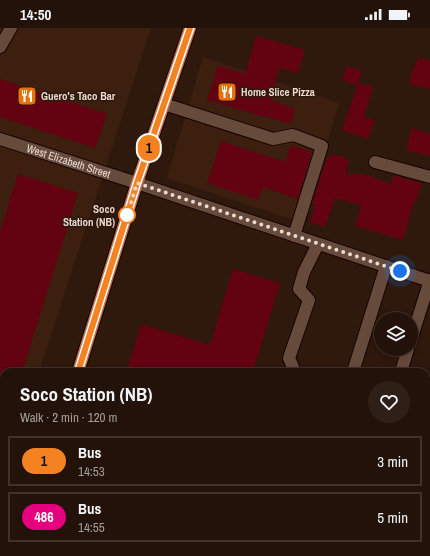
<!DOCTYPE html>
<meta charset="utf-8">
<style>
:root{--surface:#231209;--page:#2f2017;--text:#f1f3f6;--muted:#a39e9c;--line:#40322a}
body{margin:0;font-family:"Archivo Narrow",sans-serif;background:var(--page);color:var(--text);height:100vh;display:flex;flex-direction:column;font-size:15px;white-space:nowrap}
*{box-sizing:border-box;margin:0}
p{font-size:13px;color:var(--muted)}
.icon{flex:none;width:22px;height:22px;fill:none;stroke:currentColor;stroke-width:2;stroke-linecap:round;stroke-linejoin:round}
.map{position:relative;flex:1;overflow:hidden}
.details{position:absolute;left:0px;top:340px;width:430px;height:188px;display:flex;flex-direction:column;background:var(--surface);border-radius:12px 12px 0 0;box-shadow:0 2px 10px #0003,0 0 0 1px var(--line)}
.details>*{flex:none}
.badge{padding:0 8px;border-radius:13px;font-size:14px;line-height:26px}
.buttons{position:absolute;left:374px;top:284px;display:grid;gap:8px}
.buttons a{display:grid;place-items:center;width:44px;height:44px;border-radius:50%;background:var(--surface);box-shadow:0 2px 10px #0003,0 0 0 1px var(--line);font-size:20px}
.you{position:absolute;width:20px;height:20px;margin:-10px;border:3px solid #fff;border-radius:50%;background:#1a73e8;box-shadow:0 0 0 6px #1a73e833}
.map>.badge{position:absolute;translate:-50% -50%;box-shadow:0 0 0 2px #fff}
.round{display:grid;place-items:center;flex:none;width:42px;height:42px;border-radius:21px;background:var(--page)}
.headline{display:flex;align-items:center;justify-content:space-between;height:68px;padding:0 20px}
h1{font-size:19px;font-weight:700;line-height:30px}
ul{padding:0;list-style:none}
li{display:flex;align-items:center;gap:12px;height:50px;margin:0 8px 6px;padding:0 12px;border:2px solid var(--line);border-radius:0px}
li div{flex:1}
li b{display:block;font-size:15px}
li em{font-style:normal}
li .badge{min-width:44px;font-weight:700;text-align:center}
.status{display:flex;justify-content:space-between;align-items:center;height:28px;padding:0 20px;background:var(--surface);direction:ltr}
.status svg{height:11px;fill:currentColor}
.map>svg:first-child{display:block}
.built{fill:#3c1f0f}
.building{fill:#630211}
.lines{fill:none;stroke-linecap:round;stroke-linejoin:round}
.minor-casing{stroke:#160300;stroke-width:14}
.major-casing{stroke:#160300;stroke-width:14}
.minor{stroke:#664b3d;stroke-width:12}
.major{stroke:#bc7151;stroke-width:12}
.line-casing{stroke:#fff;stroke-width:9}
.line{stroke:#f58220;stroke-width:6}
.walk{stroke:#ead9d1;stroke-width:4;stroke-dasharray:0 7.2}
.stop-dot{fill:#fff;stroke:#f58220;stroke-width:2}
.labels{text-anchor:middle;stroke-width:3;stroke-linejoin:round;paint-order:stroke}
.poi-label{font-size:11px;font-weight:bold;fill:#ead9d1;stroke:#2f180c;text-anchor:start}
.street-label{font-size:11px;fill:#ead9d1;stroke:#2f180c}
.stop-label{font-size:11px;font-weight:bold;fill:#ead9d1;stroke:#2f180c;text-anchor:end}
</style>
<div class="status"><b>14:50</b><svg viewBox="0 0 49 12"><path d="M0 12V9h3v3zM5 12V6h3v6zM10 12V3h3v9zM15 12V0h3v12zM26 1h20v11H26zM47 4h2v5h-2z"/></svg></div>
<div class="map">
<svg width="430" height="528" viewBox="0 0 430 528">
<rect width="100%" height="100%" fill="#2f180c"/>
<path class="built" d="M0,0H151L39,344H4V452L0,464Z
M203,29L339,75L303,195L167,150Z
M42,524H185L184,528H41Z"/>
<path class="building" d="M256,8L305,22L298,45L279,40L270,72L295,81L290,96L265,88L264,89L207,72L218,38L245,46Z
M418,29L430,33V61L409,56L413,38L415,39Z
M347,38L362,43L357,57L342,52Z
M0,51L107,86L95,120L0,89Z
M358,55L373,59L364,89L375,92L368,111L342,102Z
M412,100L430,106V128L406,122Z
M221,113L285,134L291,117L312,124L298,171L263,159L258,172L207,155Z
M331,126L346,129L345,131L349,132L345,146H364L391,156L394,147L396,148L422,155L416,174L414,173L403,212L355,198L361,177L335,170L325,199L310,194L315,177L312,176L327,129L330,130Z
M18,146L78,165L22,344H0V204Z
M233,241L280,255L253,344H126L141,296L210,317Z"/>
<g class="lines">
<defs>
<g id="minor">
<path d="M0,19L11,0"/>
<path d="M164,76L273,111L293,107L322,118L294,208"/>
<path id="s1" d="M0,111L137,155L430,253"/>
<path d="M375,134L430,149"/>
<path d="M411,312L430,252"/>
<path d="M295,344L289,330L309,272L299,261L304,244L318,216"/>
<path d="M353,344L386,238"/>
<path d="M401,344L408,321"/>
<path d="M0,414L4,416"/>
<path d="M337,524L350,528"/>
<path d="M187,528L188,524"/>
</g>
<path id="major" d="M78,344L137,155L190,0
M19,528L20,524"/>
</defs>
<use href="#minor" class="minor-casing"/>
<use href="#major" class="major-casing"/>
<use href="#minor" class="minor"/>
<use href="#major" class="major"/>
</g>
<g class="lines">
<defs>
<path id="line" d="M78,344L137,155L190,0"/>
</defs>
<use href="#line" class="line-casing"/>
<use href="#line" class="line"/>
<path class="walk" d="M127,187L126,191L137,155L400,243"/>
</g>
<defs>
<symbol id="restaurant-square" viewBox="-11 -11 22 22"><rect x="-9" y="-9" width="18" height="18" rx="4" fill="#e8710a" stroke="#2f180c"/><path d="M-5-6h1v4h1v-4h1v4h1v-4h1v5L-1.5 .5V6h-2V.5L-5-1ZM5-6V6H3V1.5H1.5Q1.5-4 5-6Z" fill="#fff"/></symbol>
</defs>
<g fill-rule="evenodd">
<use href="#restaurant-square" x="216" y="53" width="22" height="22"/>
<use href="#restaurant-square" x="16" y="57" width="22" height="22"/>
</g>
<circle class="stop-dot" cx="127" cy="187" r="8"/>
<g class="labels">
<g class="poi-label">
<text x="241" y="68">Home Slice Pizza</text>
<text x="41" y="72">Guero's Taco Bar</text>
</g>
<g class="street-label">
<text dy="4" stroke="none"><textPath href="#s1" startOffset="72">West Elizabeth Street</textPath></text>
</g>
<g class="stop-label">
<text x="115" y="185">Soco<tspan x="115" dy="13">Station (NB)</tspan></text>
</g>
</g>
</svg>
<div class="buttons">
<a><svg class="icon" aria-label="layers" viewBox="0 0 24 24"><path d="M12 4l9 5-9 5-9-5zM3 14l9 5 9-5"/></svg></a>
</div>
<div class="you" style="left:400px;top:243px"></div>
<b class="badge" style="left:149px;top:120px;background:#f58220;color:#111">1</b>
<section class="details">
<div class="headline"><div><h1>Soco Station (NB)</h1><p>Walk · 2 min · 120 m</p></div><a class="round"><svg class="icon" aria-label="heart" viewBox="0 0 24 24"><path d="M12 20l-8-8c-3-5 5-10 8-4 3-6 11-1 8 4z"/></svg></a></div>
<ul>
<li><span class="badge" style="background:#f58220;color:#111">1</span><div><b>Bus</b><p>14:53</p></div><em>3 min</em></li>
<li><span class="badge" style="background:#e6007e;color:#fff">486</span><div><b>Bus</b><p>14:55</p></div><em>5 min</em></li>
</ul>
</section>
</div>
